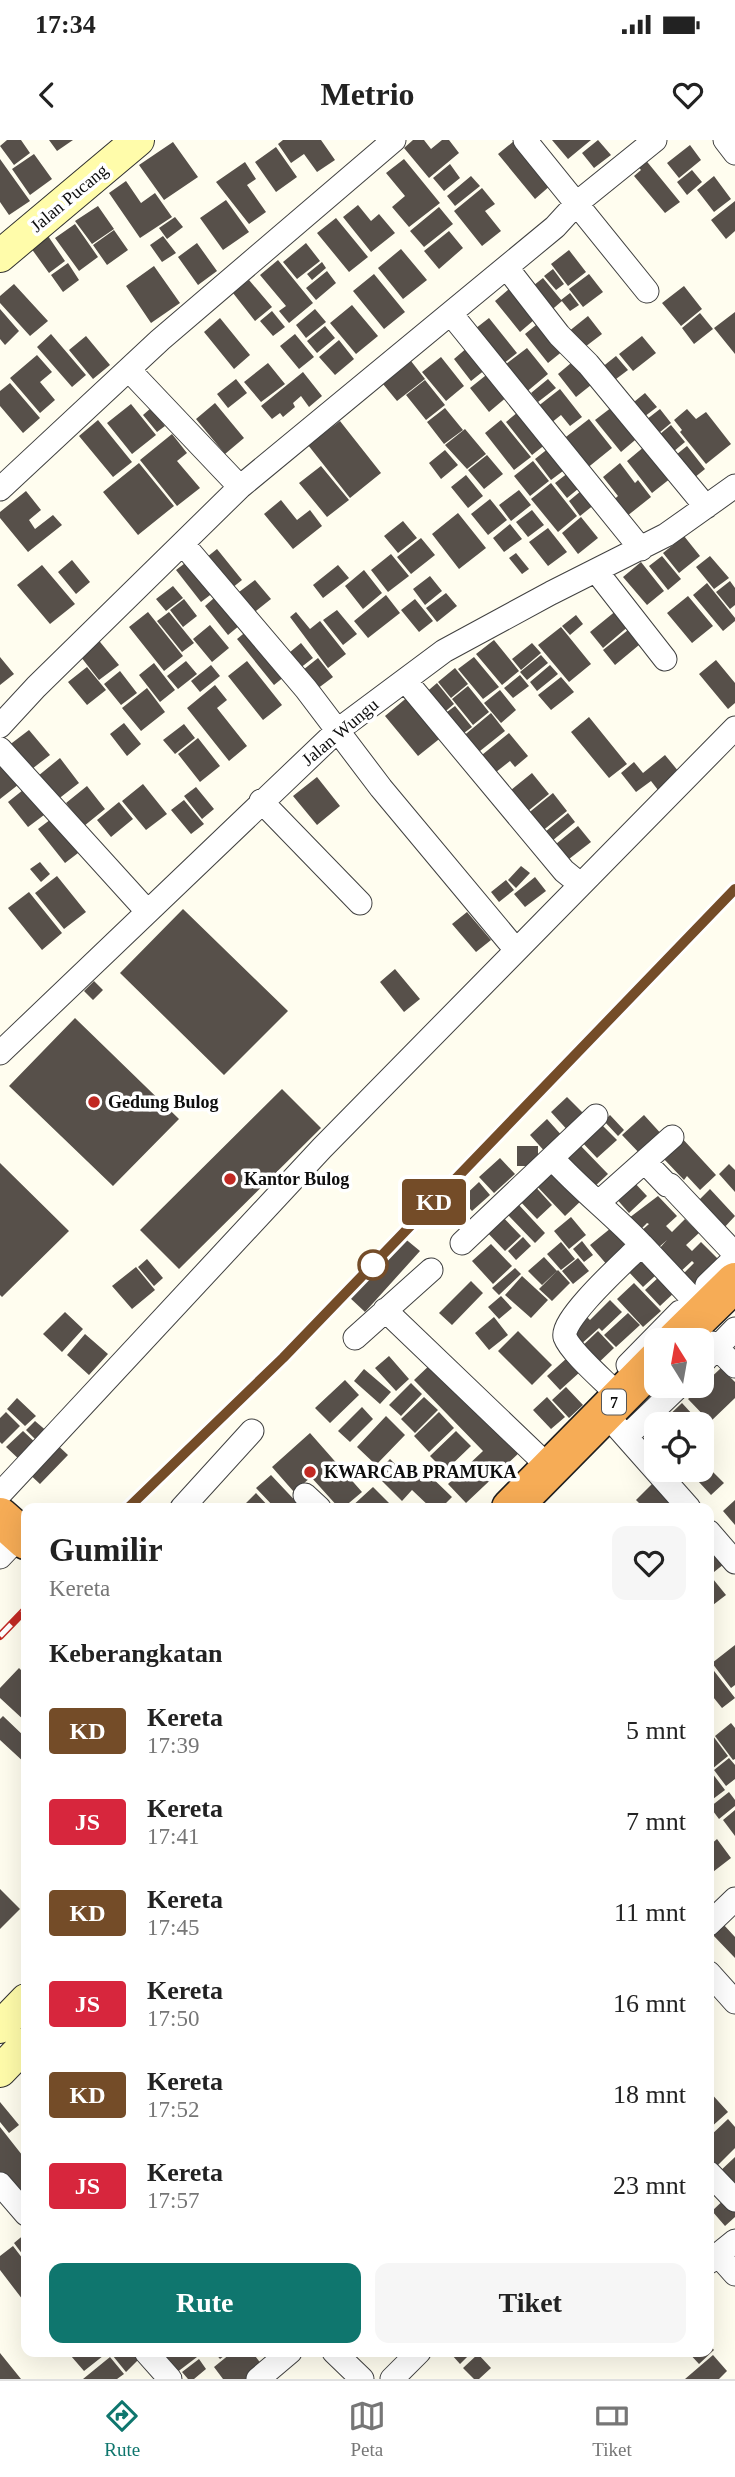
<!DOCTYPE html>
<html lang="id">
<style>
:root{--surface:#fff;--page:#f6f6f6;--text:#222;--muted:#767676;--line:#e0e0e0;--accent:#0f766e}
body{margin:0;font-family:Georgia,serif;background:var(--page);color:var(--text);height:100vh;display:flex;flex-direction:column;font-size:26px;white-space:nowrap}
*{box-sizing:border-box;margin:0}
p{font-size:23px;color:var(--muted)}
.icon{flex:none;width:38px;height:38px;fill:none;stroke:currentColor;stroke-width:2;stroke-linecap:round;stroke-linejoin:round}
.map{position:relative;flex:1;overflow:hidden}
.sheet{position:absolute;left:21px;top:1363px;width:693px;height:854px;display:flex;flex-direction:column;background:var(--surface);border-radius:14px;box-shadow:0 7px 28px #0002}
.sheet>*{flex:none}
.badge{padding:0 14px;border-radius:5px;font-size:24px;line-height:46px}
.needle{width:46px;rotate:349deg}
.tools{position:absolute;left:644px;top:1188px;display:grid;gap:14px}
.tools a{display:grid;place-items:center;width:70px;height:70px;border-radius:14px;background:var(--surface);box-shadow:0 7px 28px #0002;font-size:35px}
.map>.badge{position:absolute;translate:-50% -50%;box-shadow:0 0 0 4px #fff}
h2{padding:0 28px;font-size:26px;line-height:63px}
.round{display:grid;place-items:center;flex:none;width:74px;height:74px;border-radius:14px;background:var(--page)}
.head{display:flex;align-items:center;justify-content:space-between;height:119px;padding:0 28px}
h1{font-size:33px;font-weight:700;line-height:52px}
.button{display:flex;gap:14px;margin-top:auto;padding:14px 28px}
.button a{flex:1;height:80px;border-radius:14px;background:var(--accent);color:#fff;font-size:28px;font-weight:700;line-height:80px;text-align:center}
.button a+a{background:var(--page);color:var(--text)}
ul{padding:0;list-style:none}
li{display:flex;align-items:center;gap:21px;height:91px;padding:0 28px}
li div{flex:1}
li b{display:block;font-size:26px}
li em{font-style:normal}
li .badge{min-width:77px;font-weight:700;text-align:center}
.status{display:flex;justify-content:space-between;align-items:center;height:49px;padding:0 35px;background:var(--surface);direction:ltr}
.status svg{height:19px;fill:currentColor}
header{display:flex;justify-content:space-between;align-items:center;height:91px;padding:0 28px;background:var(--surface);font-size:32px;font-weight:700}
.menu{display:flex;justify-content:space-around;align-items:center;height:98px;border-top:2px solid var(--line);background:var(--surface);font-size:19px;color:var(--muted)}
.menu a{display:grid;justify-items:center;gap:4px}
.menu .current{color:var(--accent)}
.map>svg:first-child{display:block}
.building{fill:#57504a}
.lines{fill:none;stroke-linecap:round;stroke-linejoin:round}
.street-casing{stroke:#414141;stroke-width:25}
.secondary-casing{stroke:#303030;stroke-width:34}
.highway-casing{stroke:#1f1f1f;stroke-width:41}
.street{stroke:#fff;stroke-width:23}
.secondary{stroke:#fffcaa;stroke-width:32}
.highway{stroke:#f6ac56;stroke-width:38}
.rail-casing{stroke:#c12923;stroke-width:8}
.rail{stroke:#fff;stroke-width:5;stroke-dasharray:16;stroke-linecap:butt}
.line-casing{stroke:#fff;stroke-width:16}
.line{stroke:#744c28;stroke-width:10}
.poi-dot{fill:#c12923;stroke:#fff;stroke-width:2.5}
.stop-dot{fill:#fff;stroke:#744c28;stroke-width:3.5}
.labels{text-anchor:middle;stroke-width:7;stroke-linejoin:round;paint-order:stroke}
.shield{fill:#fff;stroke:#565656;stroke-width:2}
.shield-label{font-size:16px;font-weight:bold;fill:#0e0e0e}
.street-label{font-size:18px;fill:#0e0e0e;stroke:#fff}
.poi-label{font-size:18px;font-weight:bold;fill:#0e0e0e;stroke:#fff;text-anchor:start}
</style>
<div class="status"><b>17:34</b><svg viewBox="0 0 49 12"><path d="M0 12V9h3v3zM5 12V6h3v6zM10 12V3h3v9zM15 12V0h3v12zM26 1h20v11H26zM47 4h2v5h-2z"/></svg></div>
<header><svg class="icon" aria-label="back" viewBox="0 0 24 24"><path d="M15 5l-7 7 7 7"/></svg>Metrio<svg class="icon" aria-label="heart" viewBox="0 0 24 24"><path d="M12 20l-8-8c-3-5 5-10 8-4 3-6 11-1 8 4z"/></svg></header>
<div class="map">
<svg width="735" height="2239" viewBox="0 0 735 2239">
<rect width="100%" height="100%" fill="#fffdef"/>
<path class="building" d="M7,0H21L30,13L14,25L0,6Z
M49,0H73L57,11Z
M283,0H321L335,20L317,32L304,14L291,23L278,4Z
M413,0H424L431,9L442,0H449L459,13L429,38L404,8Z
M552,0H591L568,19Z
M598,0L611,15L594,28L582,13Z
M514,1L551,45L535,59L498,14Z
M173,2L198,37L164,60L139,25Z
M690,5L701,20L679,38L667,23Z
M276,7L297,37L276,52L255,22Z
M34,14L52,39L30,55L12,29Z
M644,18L680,62L665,73L634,36L641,30L636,24Z
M0,19L30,61L9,75L0,62Z
M404,19L440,63L409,87L392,67L405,56L386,33Z
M245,22L256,39L247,45L266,72L249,84L216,42Z
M450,24L460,38L444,51L433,38Z
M692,30L702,42L687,55L677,42Z
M471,36L480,46L455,66L447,56Z
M714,36L731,59L714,72L697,50Z
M126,41L141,63L155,53L172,77L140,98L109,53Z
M482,48L495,64L485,71L501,91L482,106L454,71Z
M226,60L249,92L223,110L200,78Z
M735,61V91L726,99L711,80Z
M358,65L371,81L379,74L395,93L371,112L343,77Z
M98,66L114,89L92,104L75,81Z
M439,67L453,84L424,107L410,91Z
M175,77L183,87L167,99L159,88Z
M336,78L368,117L349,132L317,93Z
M75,84L98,117L79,131L55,98Z
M114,90L128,110L107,125L93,105Z
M449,91L463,108L439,129L424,111Z
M48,96L65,121L49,133L31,108Z
M163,96L176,113L162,122L150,105Z
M197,103L217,131L198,145L178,117Z
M306,103L320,121L297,139L283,122Z
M401,109L427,140L403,159L378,128Z
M569,110L586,132L568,146L551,124Z
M278,120L313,163L289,183L279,171L286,166L260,135Z
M322,122L326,128L312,140L307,134Z
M68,123L79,140L63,152L51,135Z
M154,126L180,163L151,183L126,146Z
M553,129L564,144L556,150L544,136Z
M327,131L336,143L316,160L306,148Z
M374,134L405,172L384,189L353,151Z
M589,134L603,152L583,167L569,149Z
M543,138L562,161L548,173L529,149Z
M249,140L272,167L255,181L233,153Z
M14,144L48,181L30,196L0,163V156Z
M684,146L702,169L681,186L662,163Z
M509,149L534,180L520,192L495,161Z
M570,153L579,165L570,171L561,160Z
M352,165L378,196L356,214L330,183Z
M0,169L19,191L5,205L0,199Z
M315,169L326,182L306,198L296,185Z
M272,171L285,187L273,196L260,181Z
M735,172V214L714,188Z
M700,173L713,189L694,204L682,188Z
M588,176L602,194L581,210L568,192Z
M220,178L250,215L234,229L204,192Z
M489,178L517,213L499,227L471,192Z
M541,181L564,210L548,223L525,194Z
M325,186L335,198L317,213L307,201Z
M51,194L86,235L72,247L37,207Z
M295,194L314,217L299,229L280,206Z
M86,196L110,225L93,239L69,210Z
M642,196L656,213L633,231L619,214Z
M339,200L354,219L335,235L319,217Z
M468,207L486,229L471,241L454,219Z
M527,208L548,234L524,254L502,227Z
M37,215L52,232L40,242L55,260L40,273L10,238Z
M616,216L628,230L612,242L601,228Z
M441,217L464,246L446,261L422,232Z
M577,218L596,241L576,257L558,234Z
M411,221L425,239L397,261L383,244Z
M268,223L285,244L261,262L244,242Z
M303,232L322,256L309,267L301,256L293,263L295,267L283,277L280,273L272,279L261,266Z
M490,232L508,256L489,272L470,248Z
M236,239L247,253L228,268L217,254Z
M548,239L556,248L538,262L531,253Z
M425,240L445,265L426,280L406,255Z
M10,243L40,278L23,293L0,266V251Z
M560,249L582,277L570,286L561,275L551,283L537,267Z
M645,253L657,267L640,280L629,266Z
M215,263L244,298L225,314L196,279Z
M131,264L156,295L132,314L107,283Z
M616,264L641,295L621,312L595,280Z
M524,267L551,300L532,315L506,282Z
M151,268L165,286L157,292L143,275Z
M445,268L463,290L444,304L427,282Z
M660,269L671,283L654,297L642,283Z
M687,269L696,279L706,272L731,304L706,324L680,292L682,290L674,280Z
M589,279L612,308L586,329L562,300Z
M98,280L132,322L113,337L79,296Z
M501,280L531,317L514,330L485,293Z
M340,281L381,333L350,358L308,305Z
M671,285L685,302L668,316L654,299Z
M465,289L486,314L467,329L445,305Z
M172,294L187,313L177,321L200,348L177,366L140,320Z
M554,304L571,325L551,340L535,319Z
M645,306L671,338L652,353L627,321Z
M687,306L705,329L689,342L671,319Z
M445,310L458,325L441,339L429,323Z
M487,315L503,334L484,349L468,330Z
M533,321L549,341L530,356L514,336Z
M139,323L174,366L138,395L103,352Z
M620,323L635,343L638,340L651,357L622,380L609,364L618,356L603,337Z
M321,326L349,360L327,377L299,343Z
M573,329L584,344L567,358L555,343Z
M466,335L483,356L468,368L451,347Z
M551,343L577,376L558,392L531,359Z
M588,345L600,360L580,376L569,361Z
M519,350L531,365L511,381L499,365Z
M26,351L41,370L29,380L35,389L53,375L62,385L28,412L0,378V372Z
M490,359L507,380L488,395L471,374Z
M281,360L297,380L310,370L322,386L293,409L264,374Z
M532,370L544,385L528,397L516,382Z
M458,373L486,408L459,429L432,394Z
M581,377L598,398L578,414L562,393Z
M403,381L417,398L398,413L384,396Z
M510,384L522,399L504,412L493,398Z
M548,388L567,412L548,426L529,402Z
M684,396L700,416L679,433L663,413Z
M421,398L435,415L411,434L397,417Z
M217,409L242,440L227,452L202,421Z
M516,413L529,429L522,434L509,418Z
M391,414L409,436L388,452L371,430Z
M662,416L681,439L668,450L649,426Z
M710,416L729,438L714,449L696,427Z
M193,417L218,449L201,462L176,430Z
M72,420L90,442L76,454L58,432Z
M641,422L664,451L647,465L623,437Z
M42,425L75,464L50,484L17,445Z
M338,425L349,438L323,458L313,445Z
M364,430L382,453L363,469L345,446Z
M430,436L442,451L425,465L413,449Z
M255,440L271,459L251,475L235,455Z
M730,441L735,448V465L730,469L716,452Z
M707,443L735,478V481L723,491L693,455Z
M173,446L183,458L166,471L156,459Z
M222,451L245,481L228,495L205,466Z
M446,453L457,466L437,482L426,468Z
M386,455L400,473L368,498L354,481Z
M688,456L713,486L692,503L667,473Z
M184,459L197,476L183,487L170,470Z
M415,459L433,481L419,492L401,470Z
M337,470L357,494L343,505L323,480Z
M617,470L630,485L603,508L590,492Z
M148,472L183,516L164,531L129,487Z
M169,472L194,503L182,512L157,481Z
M296,472L310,489L320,481L346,514L328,528L290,477Z
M576,475L583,484L570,495L562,486Z
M210,485L229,508L212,522L193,499Z
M253,486L290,532L274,545L237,499Z
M633,486L645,500L615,525L603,510Z
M561,487L591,524L569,542L538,505Z
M96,497L119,525L99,540L77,512Z
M494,500L519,531L502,545L476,514Z
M301,503L313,518L295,532L284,517Z
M532,503L541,513L521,530L512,519Z
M541,515L548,523L527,540L520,532Z
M0,517L14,534L0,545Z
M474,517L499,547L483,559L458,529Z
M318,518L333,537L313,552L298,534Z
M716,520L735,543V563L728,569L699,534Z
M186,521L197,534L178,549L167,536Z
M247,521L282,565L263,580L228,536Z
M154,523L175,550L160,562L139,535Z
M211,525L220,536L200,552L191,541Z
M550,525L558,534L537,551L530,542Z
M87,527L106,550L87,565L68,542Z
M455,528L468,544L451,558L438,542Z
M120,531L137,553L121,565L104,544Z
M520,535L529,546L513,558L504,548Z
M561,537L574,552L551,570L538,555Z
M437,543L454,564L440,576L423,555Z
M215,545L227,560L217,568L247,606L229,621L187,568Z
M468,546L489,572L473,585L452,559Z
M147,548L165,572L141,591L122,568Z
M500,550L516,570L501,583L484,563Z
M410,555L443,596L418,616L385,576Z
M455,566L472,587L456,599L439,578Z
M491,573L505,591L475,615L461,598Z
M589,577L627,624L609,638L571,592Z
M124,583L141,604L127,616L110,594Z
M184,584L195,598L175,614L163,600Z
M29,590L50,615L28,632L8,606Z
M509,593L528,616L515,627L510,621L491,636L477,619Z
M198,598L220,626L200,642L178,614Z
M665,615L679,632L658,650L651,641L636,652L621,633L634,622L643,633Z
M60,618L79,643L57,660L38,636Z
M0,619L23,641L0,659Z
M532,633L549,654L528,671L511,650Z
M317,637L340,666L317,685L293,656Z
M143,644L167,674L146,690L122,661Z
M28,646L48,672L28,687L8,662Z
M87,646L105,669L84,686L66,663Z
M196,647L214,669L202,679L184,656Z
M553,653L567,671L541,692L526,675Z
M184,660L204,684L191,694L171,670Z
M119,662L133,679L111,697L97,680Z
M568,673L575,682L552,701L545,692Z
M55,676L82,710L65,723L38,689Z
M578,686L591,702L569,719L556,704Z
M40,722L50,734L41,742L30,729Z
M521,726L530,733L516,748L508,740Z
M57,736L86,772L64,789L35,753Z
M535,737L546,751L525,767L514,754Z
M506,740L514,750L499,762L491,752Z
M29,752L62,793L42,810L8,768Z
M183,769L288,871L224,935L120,833Z
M467,772L491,800L476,812L452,784Z
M395,829L420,859L404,872L380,842Z
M94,841L103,850L93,860L84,851Z
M75,878L179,979L113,1046L9,946Z
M282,949L321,988L179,1129L140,1090Z
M567,957L588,978L571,994L551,972Z
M610,975L624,990L618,996L604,981Z
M644,975L664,997L643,1017L622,995Z
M547,979L564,998L547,1014L530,995Z
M599,982L617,1000L597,1018L580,1000Z
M680,996L716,1035L700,1050L687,1036L684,1040L662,1017Z
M577,1002L608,1034L592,1049L561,1016Z
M517,1006H538V1026H517Z
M500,1018L515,1034L494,1053L479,1037Z
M0,1023L69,1091L2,1157L0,1155Z
M552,1024L584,1058L565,1076L533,1042Z
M729,1024L735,1030V1052L719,1034Z
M632,1040L647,1056L629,1073L614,1056Z
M479,1042L490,1055L472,1071L461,1059Z
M532,1043L552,1065L537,1079L517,1058Z
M710,1049L735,1076L722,1090L696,1063Z
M658,1056L677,1076L666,1086L672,1092L685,1079L699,1093L686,1105L692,1111L701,1102L719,1120L693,1147L682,1135L694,1123L692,1121L679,1133L658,1110L667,1100L658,1108L641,1091L649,1084L647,1083L640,1090L629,1078Z
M518,1064L545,1093L535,1103L507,1074Z
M499,1073L521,1096L505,1111L483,1088Z
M571,1077L586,1095L569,1109L554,1091Z
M611,1088L629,1110L608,1126L590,1105Z
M403,1097L420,1111L365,1172L348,1156Z
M523,1097L531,1106L516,1120L508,1111Z
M582,1101L593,1115L584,1122L573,1109Z
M561,1102L575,1119L561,1130L547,1114Z
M491,1104L512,1126L493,1144L472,1121Z
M544,1117L557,1131L542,1145L528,1131Z
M578,1118L589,1131L573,1144L562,1131Z
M638,1118L655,1136L643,1147L626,1129Z
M147,1119L163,1138L154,1146L138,1127Z
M136,1127L155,1150L132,1169L112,1146Z
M515,1128L521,1134L499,1155L492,1148Z
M558,1130L570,1143L552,1161L539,1149Z
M661,1135L676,1151L660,1166L645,1150Z
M522,1136L548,1160L531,1178L505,1155Z
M471,1141L483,1153L452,1185L439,1173Z
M634,1143L661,1171L643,1187L617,1159Z
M501,1156L512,1168L499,1179L488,1167Z
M610,1160L622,1172L602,1191L599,1188L579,1206L566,1193L585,1175L590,1180Z
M65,1172L83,1189L62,1212L43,1194Z
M628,1173L640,1185L616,1207L604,1195Z
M494,1177L508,1195L489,1210L475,1193Z
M518,1191L552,1225L532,1245L498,1211Z
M598,1191L614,1208L594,1227L578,1210Z
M85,1194L108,1214L89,1235L67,1215Z
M389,1216L409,1239L396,1251L375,1228Z
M567,1218L580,1232L560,1250L547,1236Z
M433,1222L520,1312L466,1363L448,1344L483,1311L414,1240Z
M721,1228L735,1242V1258L710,1282L688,1259Z
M364,1229L391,1252L380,1264L354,1241Z
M345,1240L359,1255L330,1283L315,1268Z
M411,1243L422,1254L401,1276L389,1265Z
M566,1247L583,1265L569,1278L552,1260Z
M424,1257L438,1270L415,1293L401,1279Z
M547,1257L565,1277L551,1289L533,1270Z
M17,1258L36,1276L25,1286L7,1269Z
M682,1263L714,1298L702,1308V1284H670L665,1279Z
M362,1267L373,1279L350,1302L338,1291Z
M6,1272L20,1286L2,1304L0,1302V1278Z
M439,1272L454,1288L429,1312L414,1296Z
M386,1276L405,1295L376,1325L357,1307Z
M35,1281L49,1293L39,1303L26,1290Z
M23,1291L38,1305L22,1322L6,1307Z
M456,1291L471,1306L445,1331L430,1316Z
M310,1293L362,1352L343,1368H339L311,1337L294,1352L272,1327Z
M52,1300L68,1315L40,1344L25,1330Z
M390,1319L412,1341L423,1329L452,1357L441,1368H431L412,1350L402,1361L375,1334Z
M711,1330L724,1343L711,1355L698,1341Z
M271,1335L302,1368H275L256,1348Z
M652,1344L675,1368H644L636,1360Z
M373,1347L392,1366L389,1368H350Z
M256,1353L270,1368H241Z
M735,1360V1385L723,1371Z
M709,1405L724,1424L709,1436Z
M713,1439L726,1455L709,1468V1442Z
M735,1505V1545L731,1548L712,1523Z
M711,1527L735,1558L722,1568L709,1552V1529Z
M19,1528L26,1535V1582L0,1558V1548Z
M3,1576L26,1598V1624L0,1600V1579Z
M731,1583L735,1588V1619L733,1620L715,1596Z
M713,1596L728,1616L712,1629L709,1625V1600Z
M729,1618L735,1625V1639L726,1646L714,1630Z
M709,1629L725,1650L709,1662Z
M729,1652L735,1660V1666L719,1679L710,1667Z
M735,1670V1696L723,1680Z
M717,1699L731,1718L709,1735V1706Z
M0,1749L20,1769L0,1789Z
M723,1784L735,1797V1818L712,1794Z
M709,1951L728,1972L709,1989Z
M0,1962L19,1985L9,1993L0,1982Z
M728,1979L735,1987V2008L717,2026L709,2017V1997Z
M0,1987L26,2020V2066L0,2033Z
M735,2017V2053L717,2034Z
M729,2055L735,2062V2077L725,2086L712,2071Z
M26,2093V2119L14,2103Z
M13,2106L26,2123V2164L0,2130V2116Z
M709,2204L714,2210L699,2224L688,2212H709Z
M76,2212H108L84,2231L71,2216Z
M117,2212L121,2215L124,2212H134L139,2219L126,2232L113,2216Z
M164,2212H194L197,2217L176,2233L161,2214Z
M214,2212H252L262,2225L247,2237L248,2239H223L214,2227L230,2214L228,2213L220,2219Z
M455,2212H472L460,2224L452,2215Z
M0,2213L21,2239H0Z
M478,2214L491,2228L479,2239H474L463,2228Z
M713,2215L727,2231L719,2239H685Z
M110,2217L124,2234L117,2239H83Z
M199,2219L206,2229L194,2239H188L182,2232Z"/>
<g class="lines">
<defs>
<path id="street" d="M525,0L647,151
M725,0L735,13
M507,128L559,195L588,224L706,367
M451,174L641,409
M129,230L240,347
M0,349L160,200L394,0
M183,404L306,549L381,648L516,810
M597,432L665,519
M405,540L564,731L580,744
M0,586L36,547L240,347L555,87L577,63L655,0
M0,609L147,771
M261,661L360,763
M0,913L338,590L444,511L551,453L666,395L735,346
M553,1019C581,1050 614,1075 642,1105
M645,1022L667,1045H670L735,1114
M599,1062L672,997
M462,1103L596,976
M707,1145L735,1118
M385,1170L551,1329
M355,1198L431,1130
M712,1203L735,1226
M702,1223L735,1189
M628,1225L680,1172
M620,1257C607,1243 571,1213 565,1197C560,1180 623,1123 636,1110L642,1105L705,1172
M604,1272L689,1368
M627,1296L679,1246
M0,1354L322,1008L735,588
M305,1355L319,1368
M182,1368L252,1291
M709,1392L735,1422
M0,1417L20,1396
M709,1784L735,1759
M709,1833L735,1862
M709,2033L735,2060
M0,2044L26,2074
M718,2115L735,2134
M709,2122L735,2101
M146,2212L170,2239
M334,2212L362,2239
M258,2239L290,2212
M392,2239L419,2212"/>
<path id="secondary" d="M0,116L138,0
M0,1887L26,1860
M0,1931L26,1904"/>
<path id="highway" d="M676,1200L735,1142
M511,1368L656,1221
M0,1377L26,1400"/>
</defs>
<use href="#street" class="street-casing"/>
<use href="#secondary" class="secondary-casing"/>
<use href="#highway" class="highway-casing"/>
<use href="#street" class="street"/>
<use href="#secondary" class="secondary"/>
<use href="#highway" class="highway"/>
<defs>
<path id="rail" d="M128,1368L283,1218L735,749
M0,1496L26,1469"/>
</defs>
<use href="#rail" class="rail-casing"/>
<use href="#rail" class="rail"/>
</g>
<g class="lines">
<defs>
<path id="line" d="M128,1368L283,1218L735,749"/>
</defs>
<use href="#line" class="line-casing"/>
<use href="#line" class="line"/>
</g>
<g class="poi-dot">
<circle cx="94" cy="962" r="7"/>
<circle cx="230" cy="1039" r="7"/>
<circle cx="310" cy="1332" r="7"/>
</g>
<circle class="stop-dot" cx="373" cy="1125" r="14"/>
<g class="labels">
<rect class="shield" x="602" y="1249.5" width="24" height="25" rx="5"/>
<g class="shield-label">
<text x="614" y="1268">7</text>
</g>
<g class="street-label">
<text transform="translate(69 58) rotate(-40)" y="6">Jalan Pucang</text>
<text transform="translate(340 592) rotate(-40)" y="6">Jalan Wungu</text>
</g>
<g class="poi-label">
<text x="108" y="968">Gedung Bulog</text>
<text x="244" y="1045">Kantor Bulog</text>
<text x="324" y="1338">KWARCAB PRAMUKA</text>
</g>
</g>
</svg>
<div class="tools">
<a><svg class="needle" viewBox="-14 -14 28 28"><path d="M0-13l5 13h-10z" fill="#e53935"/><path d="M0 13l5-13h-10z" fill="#767676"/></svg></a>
<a><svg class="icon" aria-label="locate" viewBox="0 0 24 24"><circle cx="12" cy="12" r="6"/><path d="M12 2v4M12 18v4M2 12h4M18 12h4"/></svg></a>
</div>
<b class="badge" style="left:434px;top:1062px;background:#744c28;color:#fff">KD</b>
<section class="sheet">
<div class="head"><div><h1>Gumilir</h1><p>Kereta</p></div><a class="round"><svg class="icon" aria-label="heart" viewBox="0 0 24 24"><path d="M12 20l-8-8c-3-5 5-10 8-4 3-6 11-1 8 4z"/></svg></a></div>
<h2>Keberangkatan</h2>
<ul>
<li><span class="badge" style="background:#744c28;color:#fff">KD</span><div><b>Kereta</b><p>17:39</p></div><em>5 mnt</em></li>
<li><span class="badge" style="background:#d7263d;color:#fff">JS</span><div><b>Kereta</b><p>17:41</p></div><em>7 mnt</em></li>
<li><span class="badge" style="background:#744c28;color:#fff">KD</span><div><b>Kereta</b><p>17:45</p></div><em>11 mnt</em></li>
<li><span class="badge" style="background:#d7263d;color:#fff">JS</span><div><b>Kereta</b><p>17:50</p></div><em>16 mnt</em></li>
<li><span class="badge" style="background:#744c28;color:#fff">KD</span><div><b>Kereta</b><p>17:52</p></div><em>18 mnt</em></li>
<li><span class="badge" style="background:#d7263d;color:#fff">JS</span><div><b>Kereta</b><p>17:57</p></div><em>23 mnt</em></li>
</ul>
<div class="button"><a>Rute</a><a>Tiket</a></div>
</section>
</div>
<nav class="menu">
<a class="current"><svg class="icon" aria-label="directions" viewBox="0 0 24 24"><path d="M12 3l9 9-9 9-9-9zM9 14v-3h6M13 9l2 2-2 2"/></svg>Rute</a>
<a><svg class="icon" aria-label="map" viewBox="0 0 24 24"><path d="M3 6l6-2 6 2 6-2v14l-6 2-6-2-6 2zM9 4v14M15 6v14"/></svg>Peta</a>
<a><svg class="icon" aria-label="tickets" viewBox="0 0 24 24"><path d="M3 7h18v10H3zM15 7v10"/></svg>Tiket</a>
</nav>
